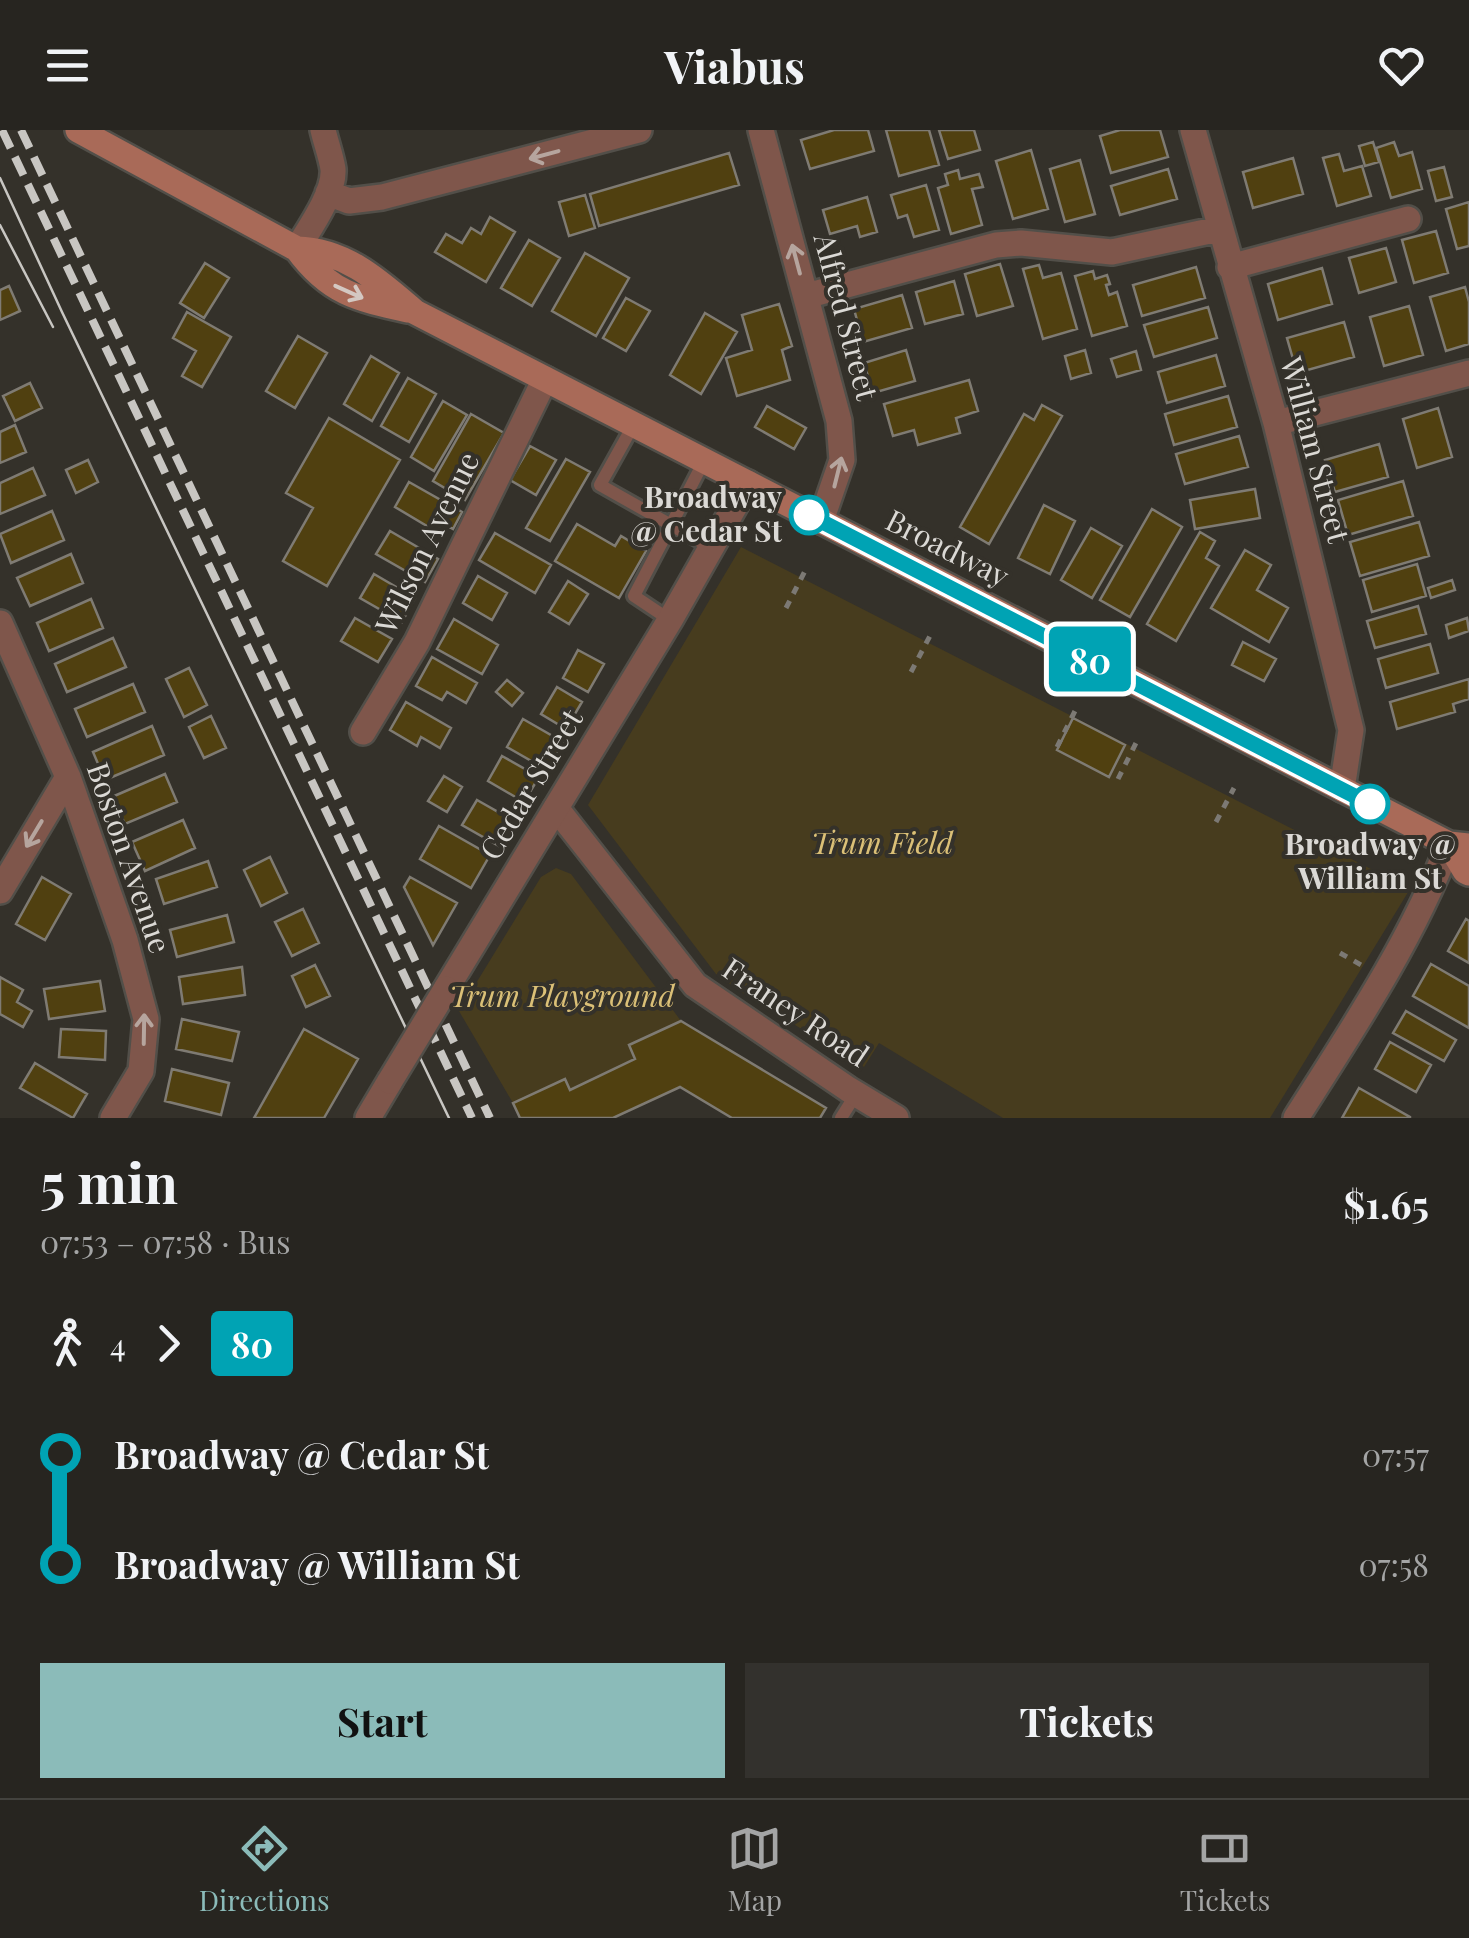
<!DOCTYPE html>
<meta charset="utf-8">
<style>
:root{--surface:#272520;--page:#33312d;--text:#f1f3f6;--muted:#a4a5a5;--line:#43423e;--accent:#8bbbb9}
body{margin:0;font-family:"Playfair Display",serif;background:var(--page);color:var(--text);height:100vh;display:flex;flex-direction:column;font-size:38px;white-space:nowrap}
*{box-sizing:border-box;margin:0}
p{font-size:32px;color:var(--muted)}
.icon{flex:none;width:55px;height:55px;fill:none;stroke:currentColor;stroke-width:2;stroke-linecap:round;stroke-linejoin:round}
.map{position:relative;height:988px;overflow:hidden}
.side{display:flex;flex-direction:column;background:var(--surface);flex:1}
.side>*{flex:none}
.badge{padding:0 20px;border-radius:8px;font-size:35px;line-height:65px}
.map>.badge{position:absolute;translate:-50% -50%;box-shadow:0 0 0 5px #fff}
.legs{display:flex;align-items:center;gap:15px;height:110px;padding:0 40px;font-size:32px}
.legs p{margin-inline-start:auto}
.headline{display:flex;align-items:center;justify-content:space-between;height:170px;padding:0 40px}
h1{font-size:55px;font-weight:700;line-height:75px}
.button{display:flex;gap:20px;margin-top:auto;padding:20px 40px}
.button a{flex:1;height:115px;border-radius:0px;background:var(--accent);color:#111;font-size:40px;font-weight:700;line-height:115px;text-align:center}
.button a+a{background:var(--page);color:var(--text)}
ul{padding:0 40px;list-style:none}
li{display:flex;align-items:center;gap:35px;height:110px;font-size:38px}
li i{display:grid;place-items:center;width:15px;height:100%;margin:0 12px;background:currentColor}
li i::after{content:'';width:25px;height:25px;margin:-12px;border:8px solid;border-radius:50%;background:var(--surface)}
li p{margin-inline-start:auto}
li:first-child i{background:linear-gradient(#0000 50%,currentColor 0)}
li:last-child i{background:linear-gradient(currentColor 50%,#0000 0)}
header{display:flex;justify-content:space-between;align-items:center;height:130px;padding:0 40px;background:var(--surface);font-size:45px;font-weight:700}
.tab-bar{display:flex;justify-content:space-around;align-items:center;height:140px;border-top:2px solid var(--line);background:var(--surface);font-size:28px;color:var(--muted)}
.tab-bar a{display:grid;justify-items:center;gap:5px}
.tab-bar .on{color:var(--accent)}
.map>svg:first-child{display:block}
.green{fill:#473c1e}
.building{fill:#504010;stroke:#7f7b73;stroke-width:2.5}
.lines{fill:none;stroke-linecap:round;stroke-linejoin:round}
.service-casing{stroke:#524f49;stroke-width:18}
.minor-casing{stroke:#524f49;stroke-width:30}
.tertiary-casing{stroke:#524f49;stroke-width:30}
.secondary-casing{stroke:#524f49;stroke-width:30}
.path{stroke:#7c7974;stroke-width:5;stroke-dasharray:8 8;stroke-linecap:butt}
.service{stroke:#7f564b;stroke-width:12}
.minor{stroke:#7f564b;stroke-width:25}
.tertiary{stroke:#7f564b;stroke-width:25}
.secondary{stroke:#a96a58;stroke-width:25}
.tram{stroke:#c8c6c2;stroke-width:2.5}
.rail{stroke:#c8c6c2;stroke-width:8;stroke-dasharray:20 10;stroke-linecap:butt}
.tertiary-bridge-casing{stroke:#524f49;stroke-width:30;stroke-linecap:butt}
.tertiary-bridge{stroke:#7f564b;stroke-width:25}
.oneway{stroke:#b6a59e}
.oneway2{stroke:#d4c8c2}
.line-1-casing{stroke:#fff;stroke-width:22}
.line-1{stroke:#00a3b4;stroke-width:15}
.stop-1-dot{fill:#fff;stroke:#00a3b4;stroke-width:5}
.labels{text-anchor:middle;stroke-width:8;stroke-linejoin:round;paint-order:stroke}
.street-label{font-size:30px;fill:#dbd9d5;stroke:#34312a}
.stop-label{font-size:30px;font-weight:bold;fill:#dbd9d5;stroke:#34312a;text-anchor:end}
.park-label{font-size:30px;font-style:italic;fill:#dbc077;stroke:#34312a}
</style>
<header><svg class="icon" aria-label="menu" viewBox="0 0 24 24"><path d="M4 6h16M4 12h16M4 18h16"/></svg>Viabus<svg class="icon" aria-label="heart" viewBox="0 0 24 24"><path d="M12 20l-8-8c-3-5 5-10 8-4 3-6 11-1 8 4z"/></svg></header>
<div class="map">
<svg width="1469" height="988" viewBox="0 0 1469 988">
<rect width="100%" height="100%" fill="#34312a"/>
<path class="green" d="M741,417L1410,759L1270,988H1003L879,913L864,937L741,862L716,844L588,675Z
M556,738L571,744L681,891L629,915L635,929L570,960L565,949L513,973L459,881L541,747Z"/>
<path class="building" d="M834,0H868L874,21L810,39L801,10Z
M886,0H929L939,35L899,46Z
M939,0H974L980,20L948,29Z
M1120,0H1160L1168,27L1111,43L1100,6Z
M1373,12L1379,32L1365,36L1359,16Z
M1394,12L1399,26L1412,22L1422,59L1391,68L1376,18Z
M1031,20L1048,79L1013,89L996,31Z
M729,23L739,55L599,96L590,64Z
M1339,24L1344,41L1362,36L1371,66L1337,76L1323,28Z
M1293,28L1303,64L1253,78L1243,42Z
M1080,30L1095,84L1065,92L1050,39Z
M1444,37L1452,67L1436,71L1428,41Z
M1168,39L1177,69L1120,85L1111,56Z
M958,40L960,49L979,44L983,57L972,59L982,95L951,104L938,58L948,55L945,44Z
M926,55L939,100L914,107L907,85L898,88L891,65Z
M585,65L595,98L569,106L559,72Z
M867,67L877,102L860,107L857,96L830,104L823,80Z
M1469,72V116L1457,119L1446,79Z
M490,87L515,102L486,152L435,122L446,104L462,113L471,98L481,104Z
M1436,101L1448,143L1414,153L1402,110Z
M529,110L560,128L532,176L501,158Z
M1386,118L1396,152L1359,163L1349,128Z
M585,123L629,148L596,206L552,181Z
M205,133L229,148L204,188L180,173Z
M1000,134L1013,176L977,186L965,144Z
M1039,135L1043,148L1061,143L1077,199L1043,209L1023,139Z
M1196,137L1205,168L1142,186L1133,155Z
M1322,138L1332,174L1278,190L1268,154Z
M1093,141L1095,149L1107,145L1110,154L1106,155L1109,165L1117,162L1127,196L1092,206L1075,146Z
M954,151L963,184L925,194L916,162Z
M9,156L20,181L0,190V160Z
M1465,157L1469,172V214L1446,221L1430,167Z
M902,165L912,198L863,212L854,179Z
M626,168L650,181L626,221L603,208Z
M779,174L792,216L782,220L790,250L737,266L726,228L752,220L742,185Z
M1409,176L1423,225L1384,236L1370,187Z
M1208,177L1217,208L1154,227L1144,195Z
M187,182L231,207L202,257L182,246L196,221L173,208Z
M705,183L737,202L701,264L670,245Z
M1344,192L1354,227L1297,243L1287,208Z
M298,206L327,223L295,278L266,261Z
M906,220L915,251L873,263L864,233Z
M1085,220L1091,243L1071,249L1065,226Z
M1136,221L1141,240L1117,247L1111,229Z
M1216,225L1225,256L1167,273L1158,242Z
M371,226L399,243L372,291L344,274Z
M408,248L436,264L409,312L381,296Z
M969,250L978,281L956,288L960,303L918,315L914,300L893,306L884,274Z
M30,253L42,278L15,291L3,266Z
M1228,266L1237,297L1174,315L1165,284Z
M443,271L467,285L434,341L411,327Z
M1042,275L1062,286L989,414L960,397L1024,284L1034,290Z
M767,276L806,298L794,319L755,297Z
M1438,278L1452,327L1417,338L1403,289Z
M471,284L504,303L465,370L433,351Z
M329,288L400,330L327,456L283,431L313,378L286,363Z
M15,295L26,322L0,333V302Z
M1239,306L1248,337L1185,354L1176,324Z
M1379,314L1388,347L1335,362L1325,330Z
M530,316L556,330L536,365L510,350Z
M566,329L590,342L550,411L526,398Z
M88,330L98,352L76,363L66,340Z
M33,338L45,365L0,384V353Z
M1403,351L1413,386L1348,405L1338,370Z
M409,352L462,382L453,399L442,393L437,402L395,377Z
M1255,359L1260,388L1195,399L1190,370Z
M1044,375L1075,391L1050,444L1018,428Z
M1152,379L1182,397L1130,487L1100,470Z
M52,381L64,410L11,433L0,404Z
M1419,392L1429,426L1360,446L1350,412Z
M577,394L615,416L621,406L646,421L619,468L555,431Z
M1091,398L1122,416L1092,468L1061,450Z
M390,401L438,429L425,452L376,424Z
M1200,402L1215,411L1206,428L1219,436L1176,511L1147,494Z
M495,403L551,435L535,463L479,430Z
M1245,420L1271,435L1257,460L1288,478L1269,512L1211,478Z
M71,424L83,453L30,476L17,448Z
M1417,434L1426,466L1372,482L1363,450Z
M374,444L415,468L402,492L360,468Z
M478,446L507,463L492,490L463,473Z
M1452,450L1455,460L1431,468L1428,458Z
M568,451L588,464L569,494L549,482Z
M91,469L103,498L49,521L37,493Z
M1418,476L1426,504L1375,518L1367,491Z
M355,488L392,509L378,532L341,511Z
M1467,488L1469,501L1449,508L1446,495Z
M454,489L498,515L482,544L437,519Z
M113,508L126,537L67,562L55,534Z
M1243,512L1276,529L1264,551L1232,535Z
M1430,514L1438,543L1386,558L1378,529Z
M578,520L604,534L588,562L563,548Z
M432,527L477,553L466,573L447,562L442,570L416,556Z
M189,538L207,575L184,587L166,549Z
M1469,549V569L1453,574L1455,582L1397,599L1390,572Z
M507,550L523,563L512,576L496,562Z
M133,554L145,582L87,607L75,579Z
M557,557L582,572L566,599L541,584Z
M406,572L451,598L440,618L421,607L417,616L390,600Z
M211,586L226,618L204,628L189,597Z
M1073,588L1125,615L1109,647L1057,620Z
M523,589L563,612L547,640L507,617Z
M152,596L164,625L105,650L93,622Z
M502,626L539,647L524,672L488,651Z
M165,644L177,672L125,694L112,667Z
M444,646L462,657L447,682L428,671Z
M477,670L514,691L499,716L462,695Z
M183,690L195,718L145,741L132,712Z
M439,696L490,725L471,758L420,729Z
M270,727L287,763L261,776L244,740Z
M208,731L217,757L164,774L156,749Z
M42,747L71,764L45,810L16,794Z
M410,747L457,773L433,815L404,757Z
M303,779L319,813L292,826L275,792Z
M227,785L234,812L177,827L170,800Z
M1466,789L1469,791V833L1448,821Z
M1431,834L1469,856V898L1413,866Z
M315,835L330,866L306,877L292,846Z
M242,837L245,865L183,874L179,847Z
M0,847L23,860L17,872L32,881L23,897L0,884Z
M100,851L105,881L49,889L44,859Z
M1406,881L1456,910L1444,931L1393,903Z
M182,889L239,902L232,931L176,919Z
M681,891L826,978L820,988H732L680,957L613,988H520L513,973L565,949L570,960L635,929L629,915Z
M61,899L106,901L105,930L59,927Z
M304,899L358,929L324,988H254Z
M1390,912L1431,935L1416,962L1375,939Z
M35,933L87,964L73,988L20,958Z
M172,939L229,953L221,985L165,971Z
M1359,958L1410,987V988H1342Z"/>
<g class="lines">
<defs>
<path id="service" d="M634,294L600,355L671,395L704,331
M670,490L634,466L671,395L710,417
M841,988L856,964"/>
<path id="minor" d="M761,0L839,291L842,330L821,391
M1193,0L1276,293L1351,600L1342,659
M328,63L349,71L382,67L639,0
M297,119C309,99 335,63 333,39C331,26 326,13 323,0
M1230,137L1408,89
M806,166L996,115L1021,113L1112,122L1219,99
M1276,293L1469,243
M0,493L68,647L125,810L146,889L141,941L113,988
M363,602L417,512L545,249
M556,678L695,855L848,959L896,988
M0,761L68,647
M1296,988C1352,900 1411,812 1449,714"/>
<path id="tertiary" d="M446,859L670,490L748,353
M368,988L390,951"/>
<path id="secondary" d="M78,0L297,119C329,163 357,169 408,180
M297,119C346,120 380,152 415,182L1449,714L1469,716
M1449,714L1465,741L1469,743"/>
</defs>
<use href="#service" class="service-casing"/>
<use href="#minor" class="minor-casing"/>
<use href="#tertiary" class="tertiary-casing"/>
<use href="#secondary" class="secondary-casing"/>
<path class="path" d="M786,478L807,437
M911,542L932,502
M1057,617L1077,577
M1118,649L1138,609
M1216,692L1234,658
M1340,823L1363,836"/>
<use href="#service" class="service"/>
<use href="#minor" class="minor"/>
<use href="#tertiary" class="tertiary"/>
<use href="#secondary" class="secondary"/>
<path class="tram" d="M0,48L62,182L449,988
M0,95L53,197"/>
<path class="rail" d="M2,0L472,988
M21,0L490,988"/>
<defs>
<path id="tertiary-bridge" d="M390,951L446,859"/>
</defs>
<use href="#tertiary-bridge" class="tertiary-bridge-casing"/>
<use href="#tertiary-bridge" class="tertiary-bridge"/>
</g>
<defs><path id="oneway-shaft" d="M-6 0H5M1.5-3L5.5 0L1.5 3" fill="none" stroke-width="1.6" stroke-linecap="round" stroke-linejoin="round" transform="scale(2.5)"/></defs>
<g class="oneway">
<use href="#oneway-shaft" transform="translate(544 25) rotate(165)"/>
<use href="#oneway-shaft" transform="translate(796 129) rotate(-105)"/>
<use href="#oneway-shaft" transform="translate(838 342) rotate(-76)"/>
<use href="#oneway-shaft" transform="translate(34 704) rotate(121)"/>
<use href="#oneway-shaft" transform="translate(144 899) rotate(-89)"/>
</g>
<use class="oneway2" href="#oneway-shaft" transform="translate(349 162) rotate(24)"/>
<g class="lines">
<defs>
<path id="line-1" d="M809,385L1370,674"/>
</defs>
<use href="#line-1" class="line-1-casing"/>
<use href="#line-1" class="line-1"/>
</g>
<g class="stop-1-dot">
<circle cx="809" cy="385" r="18"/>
<circle cx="1370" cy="674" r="18"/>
</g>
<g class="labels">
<g class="street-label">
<text transform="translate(845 187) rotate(75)" y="10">Alfred Street</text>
<text transform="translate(1314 320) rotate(75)" y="10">William Street</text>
<text transform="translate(428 413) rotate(-64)" y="10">Wilson Avenue</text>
<text transform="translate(947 419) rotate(27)" y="10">Broadway</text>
<text transform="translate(532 655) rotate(-59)" y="10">Cedar Street</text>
<text transform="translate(128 728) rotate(71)" y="10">Boston Avenue</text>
<text transform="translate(795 883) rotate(34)" y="10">Franey Road</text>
</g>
<g class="stop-label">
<text x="782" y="378">Broadway<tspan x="782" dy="34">@ Cedar St</tspan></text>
<text x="1370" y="725" text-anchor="middle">Broadway @<tspan x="1370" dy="34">William St</tspan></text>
</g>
<g class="park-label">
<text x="882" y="724">Trum Field</text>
<text x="562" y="877">Trum Playground</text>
</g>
</g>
</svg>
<b class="badge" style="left:1090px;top:529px;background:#00a3b4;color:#fff">80</b>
</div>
<section class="side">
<div class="headline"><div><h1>5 min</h1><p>07:53 – 07:58 · Bus</p></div><b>$1.65</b></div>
<div class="legs"><svg class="icon" aria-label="walk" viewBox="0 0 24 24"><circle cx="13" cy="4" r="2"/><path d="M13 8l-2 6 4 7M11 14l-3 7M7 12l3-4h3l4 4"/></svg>4<svg class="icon" aria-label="forward" viewBox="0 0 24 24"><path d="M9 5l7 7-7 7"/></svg><b class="badge" style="background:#00a3b4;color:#fff">80</b></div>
<ul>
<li><i style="color:#00a3b4"></i><b>Broadway @ Cedar St</b><p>07:57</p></li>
<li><i style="color:#00a3b4"></i><b>Broadway @ William St</b><p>07:58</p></li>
</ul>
<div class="button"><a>Start</a><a>Tickets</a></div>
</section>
<nav class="tab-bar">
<a class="on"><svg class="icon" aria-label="directions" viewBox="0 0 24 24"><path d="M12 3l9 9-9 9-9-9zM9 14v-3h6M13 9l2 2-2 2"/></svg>Directions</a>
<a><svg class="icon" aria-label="map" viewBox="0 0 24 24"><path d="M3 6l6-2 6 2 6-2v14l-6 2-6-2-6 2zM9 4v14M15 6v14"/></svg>Map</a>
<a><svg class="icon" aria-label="tickets" viewBox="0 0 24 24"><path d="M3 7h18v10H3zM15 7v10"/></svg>Tickets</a>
</nav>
